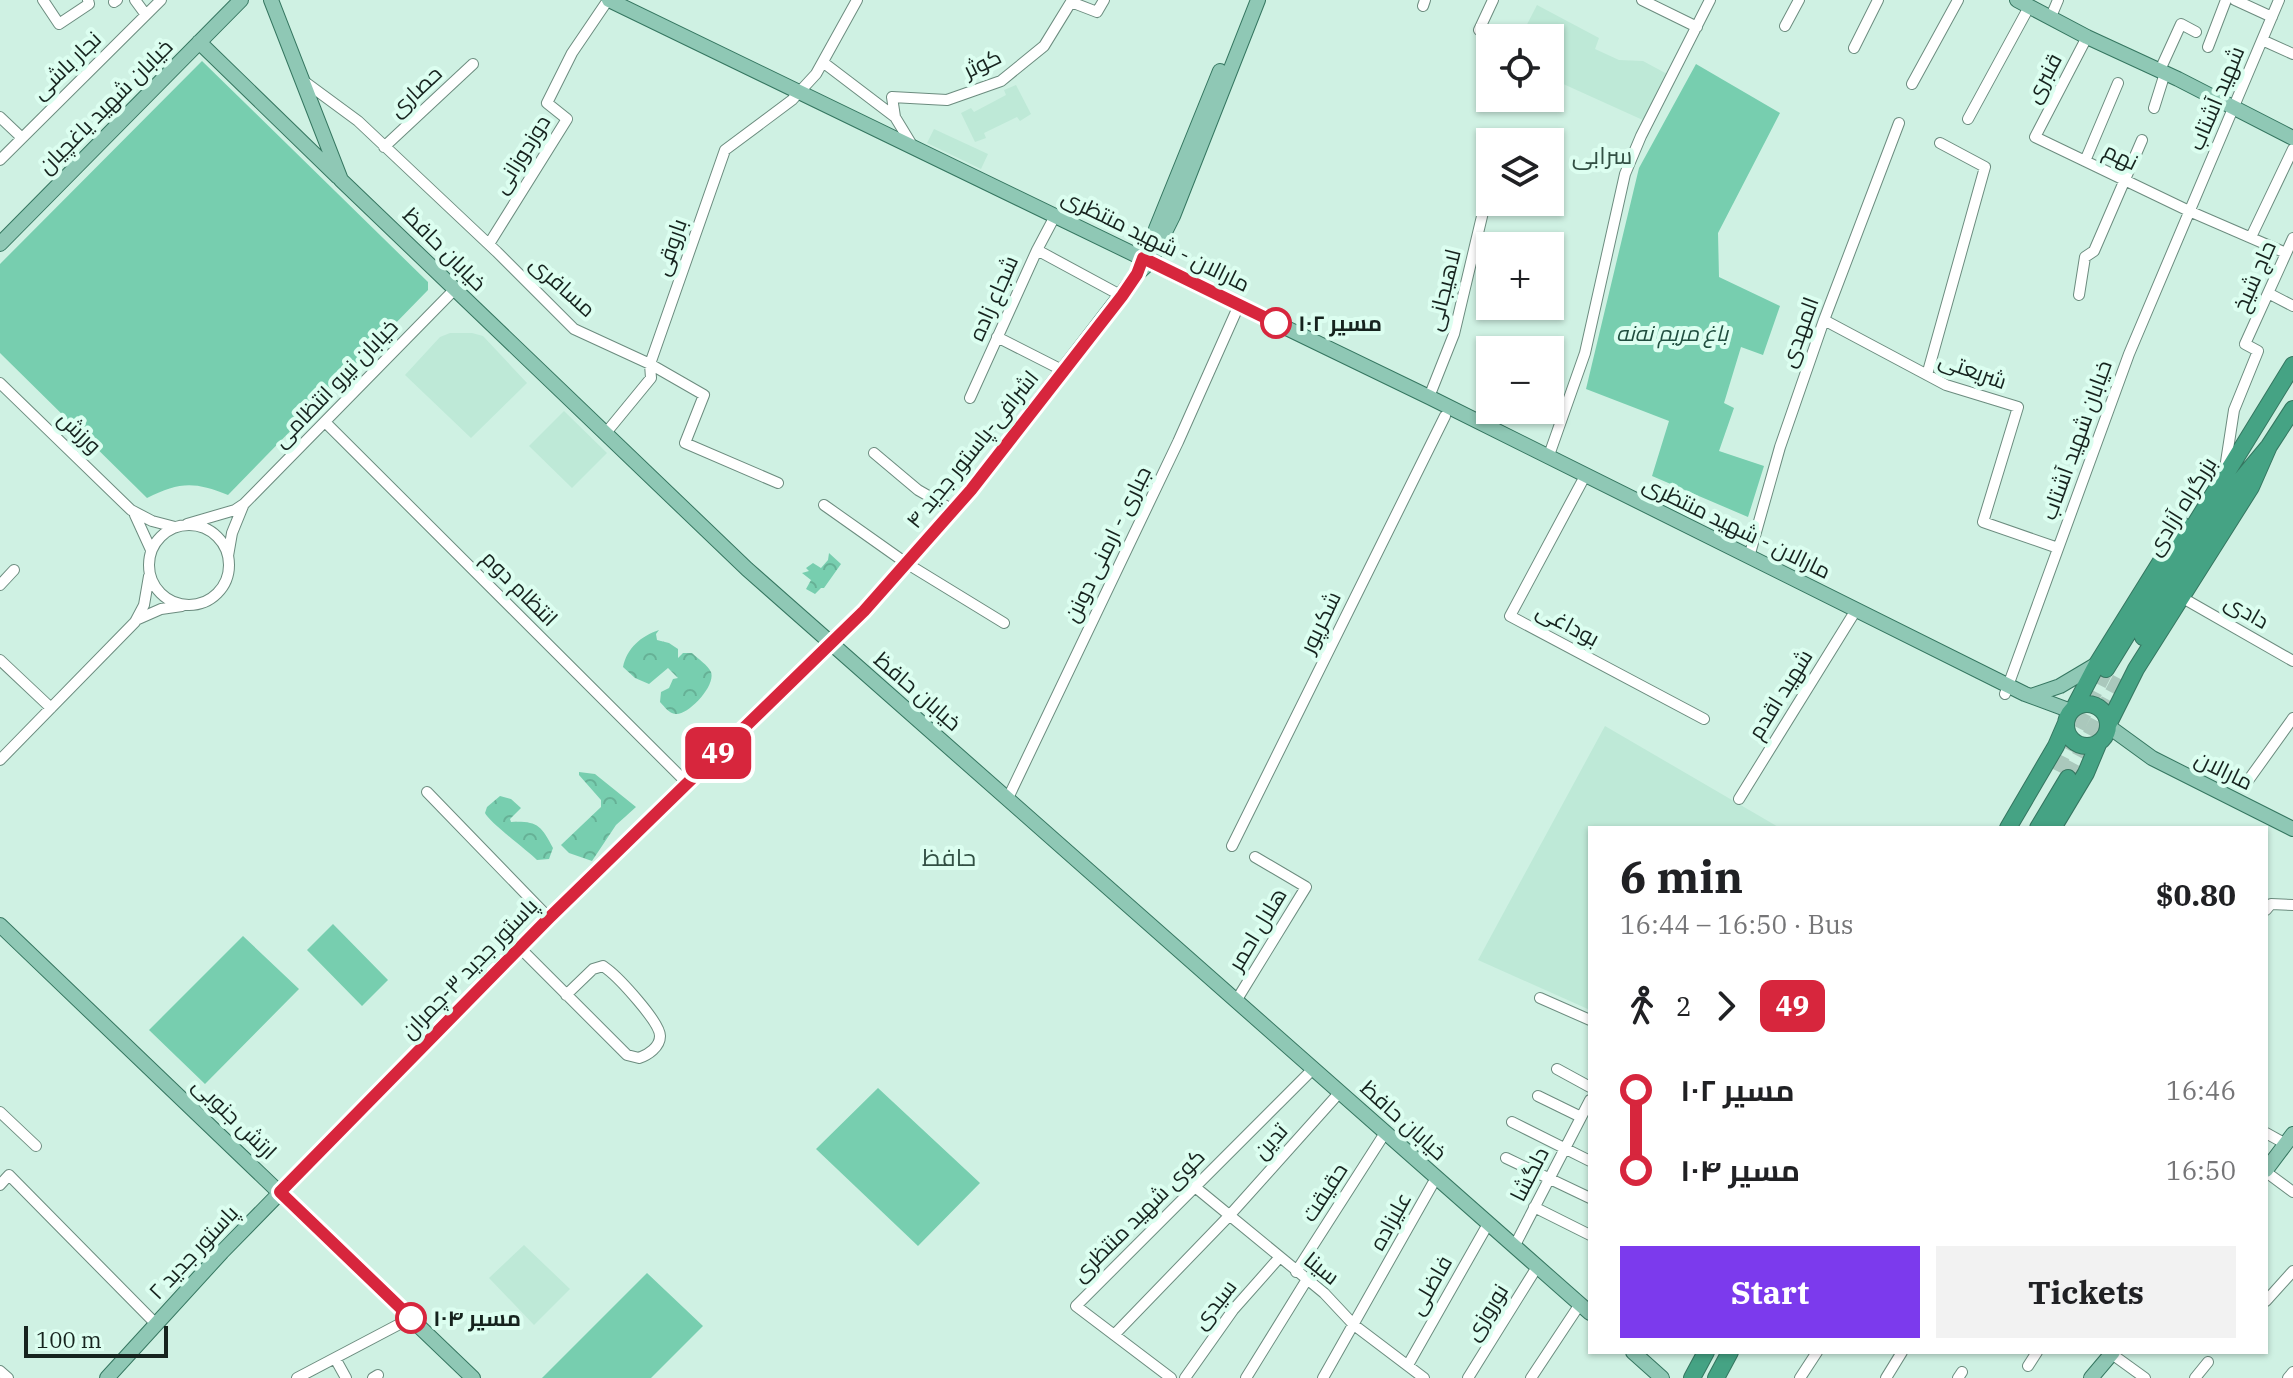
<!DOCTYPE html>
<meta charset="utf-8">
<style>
:root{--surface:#fff;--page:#f2f2f2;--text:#202124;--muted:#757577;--accent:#7c3aed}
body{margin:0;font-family:"IBM Plex Serif",Cairo,serif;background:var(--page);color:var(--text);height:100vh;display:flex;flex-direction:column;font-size:30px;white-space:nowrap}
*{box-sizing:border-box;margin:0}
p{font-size:26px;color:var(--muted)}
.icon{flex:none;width:44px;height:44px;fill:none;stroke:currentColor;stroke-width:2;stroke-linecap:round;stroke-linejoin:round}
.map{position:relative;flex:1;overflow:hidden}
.side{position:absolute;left:1588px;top:826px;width:680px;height:528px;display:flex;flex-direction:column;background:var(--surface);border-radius:0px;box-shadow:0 2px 6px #0004}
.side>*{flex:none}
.badge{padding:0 16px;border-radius:12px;font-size:28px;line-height:52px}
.fabs{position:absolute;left:1476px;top:24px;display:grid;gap:16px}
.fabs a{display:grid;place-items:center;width:88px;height:88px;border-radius:0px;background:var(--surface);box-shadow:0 2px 6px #0004;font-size:40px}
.scale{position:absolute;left:24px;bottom:20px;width:144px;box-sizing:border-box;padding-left:8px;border:4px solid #16231e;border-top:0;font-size:22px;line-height:28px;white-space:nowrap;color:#16231e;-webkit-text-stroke:6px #dcfef0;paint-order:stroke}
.map>.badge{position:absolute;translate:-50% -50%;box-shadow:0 0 0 4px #fff}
.legs{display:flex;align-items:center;gap:12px;height:88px;padding:0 32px;font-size:26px}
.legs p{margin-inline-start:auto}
.overview{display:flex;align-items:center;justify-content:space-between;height:136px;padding:0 32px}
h1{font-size:44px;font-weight:700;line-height:60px}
.action{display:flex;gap:16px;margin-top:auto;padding:16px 32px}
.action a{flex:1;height:92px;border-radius:0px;background:var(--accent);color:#fff;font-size:32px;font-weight:700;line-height:92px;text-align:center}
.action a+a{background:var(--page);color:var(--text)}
ul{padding:0 32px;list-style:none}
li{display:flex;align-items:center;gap:28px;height:80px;font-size:30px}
li i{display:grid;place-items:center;width:12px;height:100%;margin:0 10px;background:currentColor}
li i::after{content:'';width:20px;height:20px;margin:-10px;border:6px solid;border-radius:50%;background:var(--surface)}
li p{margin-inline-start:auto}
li:first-child i{background:linear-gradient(#0000 50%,currentColor 0)}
li:last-child i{background:linear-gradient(currentColor 50%,#0000 0)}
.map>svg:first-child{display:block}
.built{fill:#bee9d7}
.forest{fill:url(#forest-crowns)}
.garden{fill:#77ceaf}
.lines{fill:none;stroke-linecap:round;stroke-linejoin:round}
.highway-tunnel{stroke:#aac8bc;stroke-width:16;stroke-dasharray:16 8;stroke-linecap:butt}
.minor-casing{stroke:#6c8c7f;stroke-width:12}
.major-casing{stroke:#357660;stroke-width:16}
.highway-casing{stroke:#357660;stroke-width:18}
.minor{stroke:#fff;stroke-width:10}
.major{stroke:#8fc8b5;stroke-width:14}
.highway{stroke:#45a384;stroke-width:16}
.line-1-casing{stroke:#fff;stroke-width:18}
.line-1{stroke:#d7263d;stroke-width:12}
.stop-1-dot{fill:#fff;stroke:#d7263d;stroke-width:4}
.labels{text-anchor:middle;stroke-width:8;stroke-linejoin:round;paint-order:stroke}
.street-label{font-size:22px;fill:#16231e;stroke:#dcfef0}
.stop-label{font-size:22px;font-weight:bold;fill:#16231e;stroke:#dcfef0;text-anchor:start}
.park-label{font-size:22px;font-style:italic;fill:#204e3f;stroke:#dcfef0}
.neighbourhood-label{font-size:24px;fill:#325044;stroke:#dcfef0}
</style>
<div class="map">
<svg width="2293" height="1378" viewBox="0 0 2293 1378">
<defs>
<pattern id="forest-crowns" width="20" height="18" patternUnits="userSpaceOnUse" patternTransform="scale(2)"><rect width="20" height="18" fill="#77ceaf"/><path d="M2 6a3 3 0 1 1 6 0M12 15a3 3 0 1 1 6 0" fill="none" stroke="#66b196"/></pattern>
</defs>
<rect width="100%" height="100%" fill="#cff1e3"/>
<path class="built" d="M1537,5L1599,38L1595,49L1619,60L1643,61L1669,75L1645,121L1550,78V38H1520Z
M1016,85L1031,114L1020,121L1017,117L984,133L986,138L975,142L961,113L971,108L974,112L1006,95L1004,90Z
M934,129L988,154L981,169L927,143Z
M450,333H472L483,336L527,383L471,438L405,375L440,337Z
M564,411L607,453L572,488L529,446Z
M1605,726L1780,828H1590V1010L1478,960Z
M524,1245L570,1289L534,1325L489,1278Z"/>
<path class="forest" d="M829,553L841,564L824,588H821L815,594L806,589L811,580L802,573L809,571L806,568L813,563L821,568L828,560Z
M659,630L656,634L657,640L669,643L678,649V658L683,653H692C698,659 708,665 711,672C716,686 688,715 676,714C668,713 665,707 660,702L661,692L669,688L673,679L678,678L668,668L649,684L635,678L623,667C627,648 641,636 659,630Z
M579,772L595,774L636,807L616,825L592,861L569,853L561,845L601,807V800L579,775Z
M500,796L511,799L521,808L510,819L511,822C537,821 541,825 553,848L549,859L537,860C528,851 488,821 485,813L487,807Z"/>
<path class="garden" d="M202,61L428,282V290L228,495C194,481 179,482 147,498L0,353V264Z
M1696,64L1780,113L1718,233L1719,277L1780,306L1763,355L1741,347L1724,403L1734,408L1719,451L1764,466L1748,517L1652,476L1669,421L1586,389L1639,168Z
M333,924L388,980L362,1006L307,950Z
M243,936L299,989L205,1084L149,1030Z
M878,1088L980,1183L918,1246L816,1149Z
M647,1273L703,1326L651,1378H542Z"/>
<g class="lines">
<path class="highway-tunnel" d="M2055,770L2106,669
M2068,778L2121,677"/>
<defs>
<path id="minor" d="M43,0L59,24L89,4L88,0
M135,0L146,15
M1642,0L1697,27
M2235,0L2272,17
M114,2L117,0
M1423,6L1425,0
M2050,19L2058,0
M1785,26L1799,0
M1479,30L1493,0
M2087,37L2035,137L2189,211L2286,253
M2262,40L2293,54
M2208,47L2226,0
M1854,48L1878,0
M824,63L895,117
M2160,70L2181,24L2196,32
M301,79L358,121L497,252L574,329L650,364L704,395L685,443L778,483
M1912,84L1958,0
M2154,108L2165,73
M0,117L21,137
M1968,119L2029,7
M912,145L895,117L892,97L947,100L1001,81L1044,46L1071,2L1097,12L1104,0
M384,147L473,64
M0,160L161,0
M2085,161L2118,83
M2251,237L2293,149
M489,244L567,119L547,103L572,53L608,0
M1037,250L1122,296
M2268,293L2293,306
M2079,295L2085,257L2094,251L2142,140
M1824,320L1946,385L2018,407L1983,522L2058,548
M997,337L1064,371
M1927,375L1985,167L1940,143
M0,383L131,510L152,521L175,527
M1429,397L1454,334L1488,191
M970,398L1037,250L1055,216
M325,422L687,783
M605,434L651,378L650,364L725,150L792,100L816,74L857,0
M874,453L918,490L953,510
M1548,458L1585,353L1625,174L1641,136L1710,0
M2226,462L2234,410L2258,351L2245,344L2293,238
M1585,476L1510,616L1704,719
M824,505L906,563L1004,623
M135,515L151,550
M187,524L235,510L244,504L454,290
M149 565a40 40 0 1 1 80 0a40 40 0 1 1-80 0Z
M228,556L232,533L243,506
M1749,557L1780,447L1824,320L1899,123
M0,585L14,570
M2181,597L2293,661
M136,620L161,609L182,606
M0,660L51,708
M2005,694L2129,354L2279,0
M0,760L135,622L144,605L149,576
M2247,782L2293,718
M427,792L549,918
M1008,798L1178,442L1239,305
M1739,799L1856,610
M1232,846L1445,416
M2266,910L2271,904L2293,905
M520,948L627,1055L639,1058C648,1055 660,1047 660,1036C660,1022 619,978 607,969L603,966L593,969L566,995
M1540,998L1590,1020
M1236,1001L1306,887L1255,857
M1557,1069L1590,1087
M1538,1096L1581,1117
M0,1112L36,1146
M1512,1122L1590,1161
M2266,1133L2286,1144
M1506,1158L1590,1198
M2266,1172L2293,1192
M0,1185L9,1175L156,1324
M1195,1187L1324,1293L1354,1325L1424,1378
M1534,1207L1590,1235
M1514,1247L1590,1100
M1296,1272L1385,1133
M2266,1301L2293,1271
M1114,1335L1229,1216L1340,1092
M2109,1352L2145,1378
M336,1360L346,1378
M1408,1365L1488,1224
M2028,1366L2037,1352
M0,1371L8,1378
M297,1378L411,1318
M373,1378L378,1375
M1171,1378L1076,1306L1314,1068
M1185,1378L1233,1310L1279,1258
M1246,1378L1306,1281
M1323,1378L1436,1178
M1468,1378L1537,1267
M1531,1378L1580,1304
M1800,1378L1817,1352
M1886,1378L1902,1352
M1958,1378L1962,1372
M2195,1378L2208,1362
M2288,1378L2293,1372"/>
<path id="major" d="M271,0L341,180L747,569L1590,1313
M609,0L1429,397L2025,694L2071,711
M2017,0L2087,37L2178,79L2293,138
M199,42L338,177
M1156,229L1220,71
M0,244L241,0
M2031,696L2060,686L2097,664
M2108,726L2152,758L2293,829
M0,925L473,1378
M2266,1170L2293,1134
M1633,1352L1662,1378
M107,1378L222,1252L549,918L864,611L971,490L1137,274L1150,262L1173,216L1258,0
M2091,1378L2113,1352"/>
<path id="highway" d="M2143,637L2239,482L2269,446L2293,409
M2106,669L2293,365
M2066 725a21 21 0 1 1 42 0a21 21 0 1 1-42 0Z
M2074,708L2097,664L2183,526
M2108,725L2136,669L2251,487L2269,446
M2008,828L2056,746L2066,723
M2038,828L2068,778
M2053,828L2086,773L2099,742
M1692,1378L1706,1352
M1716,1378L1730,1352"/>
</defs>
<use href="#minor" class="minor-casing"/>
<use href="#major" class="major-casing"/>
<use href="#highway" class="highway-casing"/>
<use href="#minor" class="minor"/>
<use href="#major" class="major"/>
<use href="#highway" class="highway"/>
</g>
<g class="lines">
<defs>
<path id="line-1" d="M411,1318L280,1192L549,918L864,611L971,490L1122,296L1137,274L1143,258L1276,323"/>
</defs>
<use href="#line-1" class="line-1-casing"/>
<use href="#line-1" class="line-1"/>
</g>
<g class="stop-1-dot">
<circle cx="1276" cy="323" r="14"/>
<circle cx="411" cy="1318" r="14"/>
</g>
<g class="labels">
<g class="street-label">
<text transform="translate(982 63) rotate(-26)" y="8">کوثر</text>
<text transform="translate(66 65) rotate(-44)" y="8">نجار باشی</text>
<text transform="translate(2043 78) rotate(-62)" y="8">قنبری</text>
<text transform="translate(415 91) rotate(-43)" y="8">حصاری</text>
<text transform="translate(2216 98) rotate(-67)" y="8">شهید آشتاب</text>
<text transform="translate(105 106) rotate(-45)" y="8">خیابان شهید یاغچیان</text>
<text transform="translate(521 154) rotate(-58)" y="8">دوزدوزانی</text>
<text transform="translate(2121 156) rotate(26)" y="8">نهم</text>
<text transform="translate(1156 240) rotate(26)" y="8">مارالان - شهید منتظری</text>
<text transform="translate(670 247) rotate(-71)" y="8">باروقی</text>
<text transform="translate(445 249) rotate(45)" y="8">خیابان حافظ</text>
<text transform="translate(2254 276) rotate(-66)" y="8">حاج شیخ</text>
<text transform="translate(563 286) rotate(42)" y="8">مسافری</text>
<text transform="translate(1443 290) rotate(-76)" y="8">لاهیجانی</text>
<text transform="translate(993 298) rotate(-66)" y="8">شجاع زاده</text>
<text transform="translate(1799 332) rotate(-70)" y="8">المهدی</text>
<text transform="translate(1973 370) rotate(20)" y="8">شریعتی</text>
<text transform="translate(335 383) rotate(-46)" y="8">خیابان نیرو انتظامی</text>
<text transform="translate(80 432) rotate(44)" y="8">ورزش</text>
<text transform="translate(2076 440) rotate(-70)" y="8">خیابان شهید آشتاب</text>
<text transform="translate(972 449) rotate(-51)" y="8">اشرافی-پاستور جدید ۴</text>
<text transform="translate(2181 506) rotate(-58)" y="8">بزرگراه آزادی</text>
<text transform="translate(1737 527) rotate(26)" y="8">مارالان - شهید منتظری</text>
<text transform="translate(1107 544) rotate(-64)" y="8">جباری - ارمنی دونن</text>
<text transform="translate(520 588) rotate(45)" y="8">انتظام دوم</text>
<text transform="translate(2247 611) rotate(30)" y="8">دادی</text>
<text transform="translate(1320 622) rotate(-64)" y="8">شکرپور</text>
<text transform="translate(1568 624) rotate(28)" y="8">بوداغی</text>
<text transform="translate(918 691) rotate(41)" y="8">خیابان حافظ</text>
<text transform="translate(1780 694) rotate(-58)" y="8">شهید اقدم</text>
<text transform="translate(2224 770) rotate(26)" y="8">مارالان</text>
<text transform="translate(1257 929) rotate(-59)" y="8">هلال احمر</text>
<text transform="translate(469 968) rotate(-46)" y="8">پاستور جدید ۳-چمران</text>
<text transform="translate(235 1118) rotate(44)" y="8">ارتش جنوبی</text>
<text transform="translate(1404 1120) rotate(42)" y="8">خیابان حافظ</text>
<text transform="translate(1270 1141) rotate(-48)" y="8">تدین</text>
<text transform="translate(1529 1174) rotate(-63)" y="8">دلگشا</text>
<text transform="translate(1324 1192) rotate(-57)" y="8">حقیقت</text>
<text transform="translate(1138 1215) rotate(-45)" y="8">کوی شهید منتظری</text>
<text transform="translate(1390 1221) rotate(-61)" y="8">علیزاده</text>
<text transform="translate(193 1252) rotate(-47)" y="8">پاستور جدید ۲</text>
<text transform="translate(1322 1268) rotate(39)" y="8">سینا</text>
<text transform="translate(1430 1285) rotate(-60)" y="8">فاضلی</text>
<text transform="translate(1214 1304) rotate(-52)" y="8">سیدی</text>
<text transform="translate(1486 1312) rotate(-58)" y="8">نوروزی</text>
</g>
<g class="stop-label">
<text x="1298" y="331">مسیر ۱۰۲</text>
<text x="433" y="1326">مسیر ۱۰۴</text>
</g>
<g class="park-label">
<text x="1672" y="341">باغ مریم نه‌نه</text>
</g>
<g class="neighbourhood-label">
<text x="1602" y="164">سرابی</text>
<text x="949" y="866">حافظ</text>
</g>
</g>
</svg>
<div class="fabs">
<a><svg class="icon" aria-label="locate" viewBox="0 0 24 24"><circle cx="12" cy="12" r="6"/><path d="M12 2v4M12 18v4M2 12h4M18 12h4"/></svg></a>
<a><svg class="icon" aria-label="layers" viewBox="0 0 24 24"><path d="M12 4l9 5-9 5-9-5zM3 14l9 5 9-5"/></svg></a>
<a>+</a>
<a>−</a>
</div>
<div class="scale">100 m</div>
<b class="badge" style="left:718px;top:753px;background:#d7263d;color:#fff">49</b>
<section class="side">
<div class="overview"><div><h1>6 min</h1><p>16:44 – 16:50 · Bus</p></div><b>$0.80</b></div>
<div class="legs"><svg class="icon" aria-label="walk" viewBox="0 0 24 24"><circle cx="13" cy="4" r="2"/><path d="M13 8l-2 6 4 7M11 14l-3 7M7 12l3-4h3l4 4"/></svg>2<svg class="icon" aria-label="forward" viewBox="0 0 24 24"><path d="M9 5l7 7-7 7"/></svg><b class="badge" style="background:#d7263d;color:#fff">49</b></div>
<ul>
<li><i style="color:#d7263d"></i><b>مسیر ۱۰۲</b><p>16:46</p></li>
<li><i style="color:#d7263d"></i><b>مسیر ۱۰۴</b><p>16:50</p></li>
</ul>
<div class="action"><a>Start</a><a>Tickets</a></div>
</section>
</div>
